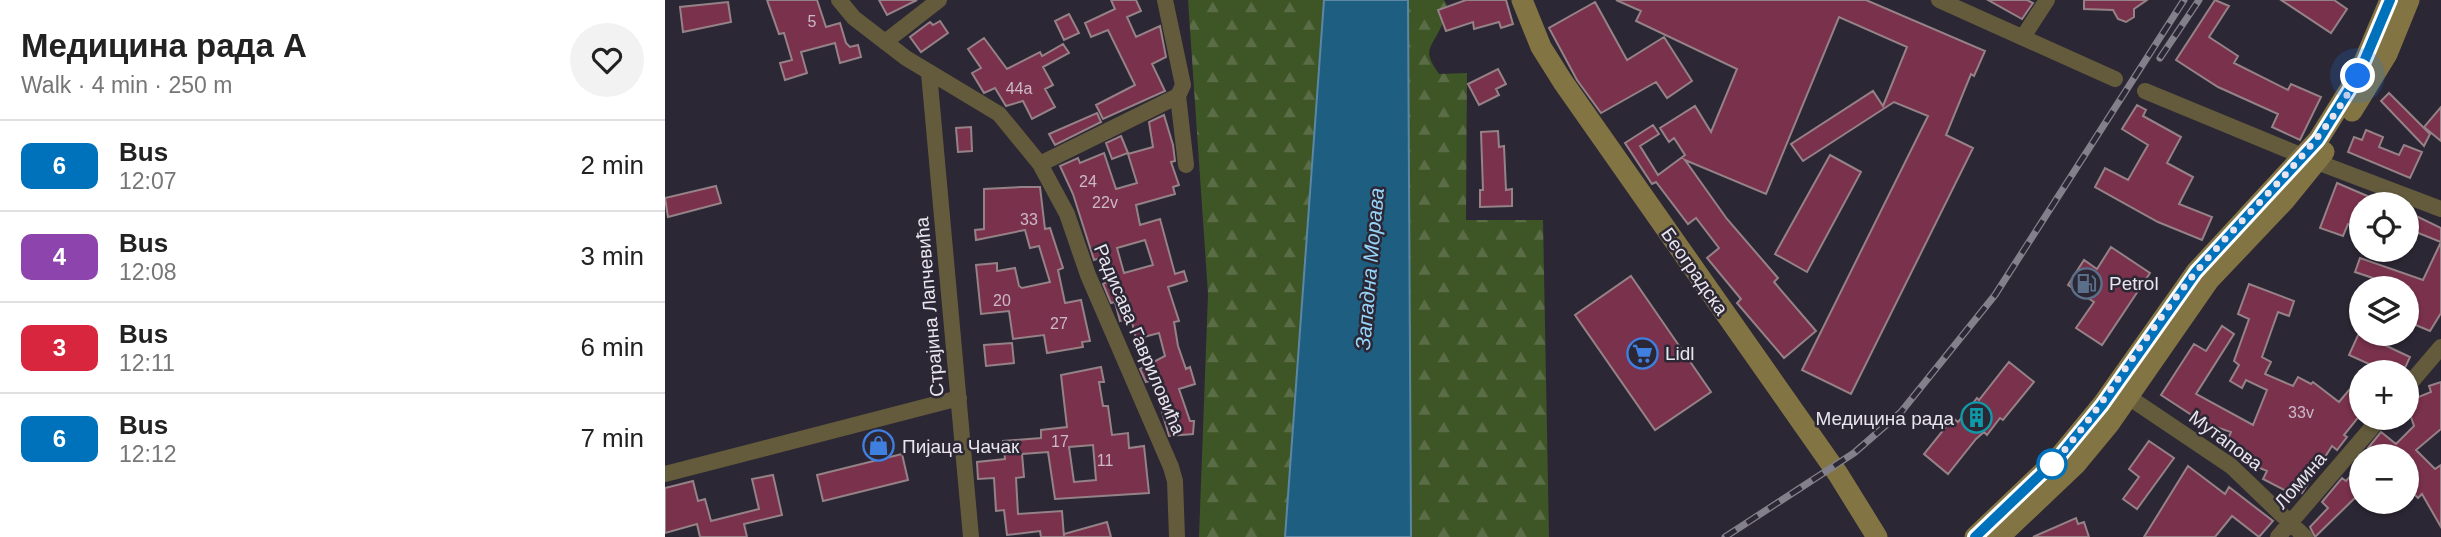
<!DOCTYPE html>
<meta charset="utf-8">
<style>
:root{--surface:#fff;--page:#f2f2f2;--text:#222;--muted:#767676;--line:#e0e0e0}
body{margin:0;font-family:Helvetica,sans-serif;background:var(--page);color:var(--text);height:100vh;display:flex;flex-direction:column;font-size:26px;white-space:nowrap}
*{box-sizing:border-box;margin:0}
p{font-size:23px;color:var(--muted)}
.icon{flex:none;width:38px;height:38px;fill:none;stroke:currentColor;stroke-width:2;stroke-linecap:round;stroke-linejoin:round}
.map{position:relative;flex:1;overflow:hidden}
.sheet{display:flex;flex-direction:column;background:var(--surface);width:665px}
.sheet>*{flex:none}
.badge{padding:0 14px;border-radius:10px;font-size:24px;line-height:46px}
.controls{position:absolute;left:1684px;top:192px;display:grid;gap:14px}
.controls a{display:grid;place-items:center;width:70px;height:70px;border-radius:50%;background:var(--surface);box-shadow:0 2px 5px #0004;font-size:35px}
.you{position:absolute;width:35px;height:35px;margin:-18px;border:5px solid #fff;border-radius:50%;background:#1a73e8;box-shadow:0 0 0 10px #1a73e833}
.map>.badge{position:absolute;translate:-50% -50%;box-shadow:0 0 0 4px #fff}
.round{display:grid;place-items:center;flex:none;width:74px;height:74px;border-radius:37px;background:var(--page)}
.summary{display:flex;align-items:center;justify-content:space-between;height:119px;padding:0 21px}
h1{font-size:33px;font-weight:700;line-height:52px}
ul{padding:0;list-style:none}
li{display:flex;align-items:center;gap:21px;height:91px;padding:0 21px;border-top:2px solid var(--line)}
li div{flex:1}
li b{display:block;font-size:26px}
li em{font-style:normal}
li .badge{min-width:77px;font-weight:700;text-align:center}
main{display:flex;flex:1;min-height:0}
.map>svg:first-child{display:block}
.forest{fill:url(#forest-firs)}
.water{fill:#1e5f81;stroke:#5b87a2;stroke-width:2}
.building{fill:#79314c;stroke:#958287;stroke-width:2;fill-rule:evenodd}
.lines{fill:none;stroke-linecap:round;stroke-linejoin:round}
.street{stroke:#635b3c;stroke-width:16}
.secondary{stroke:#837543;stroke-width:21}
.rail-casing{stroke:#84808b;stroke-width:7}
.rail{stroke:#2c2734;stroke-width:4.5;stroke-dasharray:13;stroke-linecap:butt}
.line-casing{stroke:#fff;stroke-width:16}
.line{stroke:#0072bc;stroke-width:10}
.walk{stroke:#e8e5ee;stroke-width:7;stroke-dasharray:0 12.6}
.stop-dot{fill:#fff;stroke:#0072bc;stroke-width:3.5}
.labels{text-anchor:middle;stroke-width:5;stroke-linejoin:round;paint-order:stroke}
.number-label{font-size:16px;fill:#ccb8c6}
.street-label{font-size:19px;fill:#e8e5ee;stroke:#2c2734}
.poi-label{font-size:19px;fill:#e8e5ee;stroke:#2c2734;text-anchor:start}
.water-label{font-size:21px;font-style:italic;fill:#97d4f9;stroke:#2c2734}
</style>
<main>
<section class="sheet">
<div class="summary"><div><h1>Медицина рада А</h1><p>Walk · 4 min · 250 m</p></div><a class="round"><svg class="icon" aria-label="heart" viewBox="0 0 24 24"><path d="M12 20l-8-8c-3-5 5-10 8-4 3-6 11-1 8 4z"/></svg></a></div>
<ul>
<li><span class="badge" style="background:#0072bc;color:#fff">6</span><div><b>Bus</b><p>12:07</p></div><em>2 min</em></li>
<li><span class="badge" style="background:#8e44ad;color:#fff">4</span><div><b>Bus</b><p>12:08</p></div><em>3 min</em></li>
<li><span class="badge" style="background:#d7263d;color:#fff">3</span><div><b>Bus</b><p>12:11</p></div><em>6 min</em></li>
<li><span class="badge" style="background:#0072bc;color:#fff">6</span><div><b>Bus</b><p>12:12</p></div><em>7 min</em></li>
</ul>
</section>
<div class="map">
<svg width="1776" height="537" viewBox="0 0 1776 537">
<defs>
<pattern id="forest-firs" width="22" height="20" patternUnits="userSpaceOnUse" patternTransform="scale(1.75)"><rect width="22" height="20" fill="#3e5526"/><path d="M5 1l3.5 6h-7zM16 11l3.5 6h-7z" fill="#5a6d46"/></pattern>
</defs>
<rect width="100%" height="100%" fill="#2c2734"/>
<path class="forest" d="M523,0H659L620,537H534L543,294Z
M743,0H779L782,5C780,12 779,21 776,27C765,50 757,50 774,74L802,73L801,220H878L884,537H746Z"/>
<path class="water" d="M659,0H743L746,537H620Z"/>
<path class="building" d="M102,0H152L161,27L175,23L181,43L185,47L193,45L196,57L175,63L170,43L136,52L142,73L120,80L115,63L127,60L119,33L114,34Z
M214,0H252L222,15Z
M446,0H471L476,11L462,17L471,37L495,26L501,57L487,64L500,91L438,119L431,105L470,85L443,30L426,37L420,23L450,9Z
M801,0H841L848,24L836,28L834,22L809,29L808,22L781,31L773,10Z
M951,0H1201L1320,51L1309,76L1306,74L1281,135L1308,148L1186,394L1137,370L1263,116L1229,102L1138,161L1126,144L1208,91L1218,106L1242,47L1174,17L1101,194L1020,160L1062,219L1113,278L1109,282L1151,331L1119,358L1072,303L1076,299L1042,258L1054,248L1031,218L1023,224L991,182L987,184L960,143L988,125L994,134L975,146L993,175L1020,155L1009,138L1004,142L995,128L1030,106L1046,132L1072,69L971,21L976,11Z
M1323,0H1362L1368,3L1357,19Z
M1419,0H1482L1469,9V17L1461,22L1453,19L1448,10L1419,9Z
M1550,0L1564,6L1544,37L1573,56L1569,63L1623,90L1626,84L1656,97L1635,140L1607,127L1613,114L1553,87L1511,60Z
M1616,0H1669L1682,9L1666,33Z
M63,2L66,22L18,32L15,7Z
M930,2L962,60L999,37L1027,81L1002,98L991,82L936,113L912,80L884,28Z
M404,14L414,33L399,40L390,21Z
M275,21L283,33L256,52L245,37L265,22L268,25Z
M319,38L342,69L375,52L377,56L398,44L404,53L378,67L388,85L380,89L390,107L367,119L358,101L341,106L330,88L319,93L307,73L316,68L303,49Z
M833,69L841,84L831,89L834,95L814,105L803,84Z
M1724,93L1765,134L1759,146L1716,101Z
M1472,105L1481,110L1478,116L1516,137L1502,163L1528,177L1514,204L1547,217L1537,240L1493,222L1430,187L1440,168L1463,180L1483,145L1457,129Z
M1776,107V141L1759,127Z
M432,113L436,122L390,145L384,134Z
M499,115L508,145L510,161L506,162L514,185L508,187L510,194L471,205L475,225L495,219L510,274L519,271L522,281L503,287L514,321L509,322L513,346L521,369L525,367L530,384L514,389L525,421H529L528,434L504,436L488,380L481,382L475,369L500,356L494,333L471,339L466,318L455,321L450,302L446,303L438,284L444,281L438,257L429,260L408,194L395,166L413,158L415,163L439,153L451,189L472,183L463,154L488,147L484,122ZM480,240L488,265L459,273L452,248Z
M306,127L307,151L293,152L291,128Z
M1701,130L1718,137L1714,147L1734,155L1739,145L1757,152L1745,178L1683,152L1689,137L1697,140Z
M833,131L834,147L839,146L841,190L847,189V206L815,207V190H818L816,132Z
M456,136L463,153L447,159L441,143Z
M1165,155L1196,172L1142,272L1110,254Z
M1672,183L1721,204L1696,205V229L1683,224L1678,236L1655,228Z
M51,186L56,203L3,217L0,198Z
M356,187H375L380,229L385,228L398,268L393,270L400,303L416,300L425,341L417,342L418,347L382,353L379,335L348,339L344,311L316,314L311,265L332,263V271L350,268L354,286L357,288L385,282L374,246L365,248L360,230L311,240L310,230L319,229V189Z
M1741,211L1776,228V313L1765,331L1741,321V289L1690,272L1695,258L1758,280L1776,242L1741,228Z
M1446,247L1485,273L1437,345L1411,328L1429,302L1403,285L1419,260L1432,269Z
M966,276L1046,392L990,430L910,315Z
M1584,284L1629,301L1624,316L1613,312L1597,357L1606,362L1600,374L1628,386L1633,377L1646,384L1648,382L1674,402L1684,390L1696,399V414L1679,435L1682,437L1672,450L1667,446L1637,493L1629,490L1627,494L1598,479L1602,471L1576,460L1579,452L1561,443L1566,432L1539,423L1496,395L1529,344L1541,351L1557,326L1569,334L1531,394L1588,425L1602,390L1581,380L1577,388L1565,381L1574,365L1569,361L1584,319L1573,314Z
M1694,333L1745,357L1739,370L1735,368L1733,373H1724L1684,355Z
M347,343L349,363L321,366L319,345Z
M1344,362L1369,382L1338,420L1335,418L1322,435L1319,432L1311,439L1283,474L1259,454L1288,418L1293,422L1312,398L1314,400Z
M436,367L439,382H434L438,406H443L447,435L463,433L464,448L479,446L484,493L390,499L383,452L357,454L359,477L351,478L353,514L397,511L399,537H376L375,531L342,535L339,510L331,511L329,478L313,479L312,462L340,459L338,441L376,438V430L402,427L396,375ZM428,445L431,480L409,482L404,447Z
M1776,382V429L1751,450L1770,469L1776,465V527L1757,494L1753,498L1741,486V457H1702L1706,451L1703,448L1716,432L1731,444L1749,426L1741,402L1766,392L1764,386Z
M1484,441L1509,458L1472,509L1458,499L1474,477L1464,469Z
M237,454L243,480L158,501L152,475Z
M1696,464V492L1650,537L1645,527L1663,508L1657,502L1677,478L1681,481Z
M1523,466L1560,494L1564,487L1608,521L1594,537L1567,516L1550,537H1479Z
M108,475L117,515L79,524L82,537H35L32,524L0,533V488L28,481L33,501L40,499L46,521L94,509L87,479Z
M1411,518L1413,524L1419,522L1424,537H1368Z
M442,522L446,537H399V534Z"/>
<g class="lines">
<path class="street" d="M174,0L189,18L241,58L334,114L375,164L402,214L423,275L506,467L510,481L512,537
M500,0L518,85L513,96L521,165
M1274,0L1450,79
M1358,37L1382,0
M220,42L274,0
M264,73L306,537
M1480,91L1652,162L1776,209
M375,164L513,96
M1741,388L1776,347
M1456,392L1566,466L1640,537
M0,474L294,398
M1613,537L1715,418"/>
<path class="secondary" d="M857,0L876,47L898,82L1173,474L1212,537
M1687,111L1722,54L1744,0
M1310,537L1395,456L1437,405L1531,272L1653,140L1693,76L1725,0
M1334,537L1410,465L1444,424L1544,280L1620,200L1659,152"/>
<defs>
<path id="rail" d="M1495,58L1534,0
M1060,537L1189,453L1236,412L1330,295L1519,0"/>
</defs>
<use href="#rail" class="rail-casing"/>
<use href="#rail" class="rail"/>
</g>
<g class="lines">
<defs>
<path id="line" d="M1310,537L1395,456L1437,405L1531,272L1653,140L1693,76L1725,0"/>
</defs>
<use href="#line" class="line-casing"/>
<use href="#line" class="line"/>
<path class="walk" d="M1387,464L1381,471C1438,410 1478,336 1531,272C1586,206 1652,153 1693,76"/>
</g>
<defs>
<symbol id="fuel-ring" viewBox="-11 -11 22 22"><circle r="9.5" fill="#2c2734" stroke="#5c6f8a" stroke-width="1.5"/><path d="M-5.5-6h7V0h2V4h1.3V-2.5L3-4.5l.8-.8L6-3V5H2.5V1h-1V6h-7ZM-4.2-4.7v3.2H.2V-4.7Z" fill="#5c6f8a"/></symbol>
<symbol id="supermarket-ring" viewBox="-11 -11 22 22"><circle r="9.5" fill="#2c2734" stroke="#3f7fe0" stroke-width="1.5"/><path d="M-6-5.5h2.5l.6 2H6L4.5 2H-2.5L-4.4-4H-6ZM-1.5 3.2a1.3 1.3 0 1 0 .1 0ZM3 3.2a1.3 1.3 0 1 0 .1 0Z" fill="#3f7fe0"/></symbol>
<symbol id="building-ring" viewBox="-11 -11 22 22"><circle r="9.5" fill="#2c2734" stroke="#0f9aa8" stroke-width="1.5"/><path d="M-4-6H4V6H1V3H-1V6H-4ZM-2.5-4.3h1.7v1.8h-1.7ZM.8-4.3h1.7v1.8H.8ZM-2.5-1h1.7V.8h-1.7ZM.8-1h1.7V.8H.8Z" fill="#0f9aa8"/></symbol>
<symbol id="shop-ring" viewBox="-11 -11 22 22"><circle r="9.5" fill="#2c2734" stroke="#3f7fe0" stroke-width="1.5"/><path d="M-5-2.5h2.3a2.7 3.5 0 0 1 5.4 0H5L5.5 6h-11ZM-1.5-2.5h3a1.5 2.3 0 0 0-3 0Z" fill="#3f7fe0"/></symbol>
</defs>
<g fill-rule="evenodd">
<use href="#fuel-ring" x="1404" y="266" width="35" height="35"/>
<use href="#supermarket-ring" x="960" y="336" width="35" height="35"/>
<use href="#building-ring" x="1294" y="400" width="35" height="35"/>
<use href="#shop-ring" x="196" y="428" width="35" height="35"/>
</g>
<circle class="stop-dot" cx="1387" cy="464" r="14"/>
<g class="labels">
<g class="number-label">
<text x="147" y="27">5</text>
<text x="354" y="94">44a</text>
<text x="423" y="187">24</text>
<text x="440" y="208">22v</text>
<text x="364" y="225">33</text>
<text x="337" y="306">20</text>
<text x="394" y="329">27</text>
<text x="1636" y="418">33v</text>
<text x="395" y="447">17</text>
<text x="440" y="466">11</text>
</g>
<g class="street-label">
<text transform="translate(1030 271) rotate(55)" y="7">Београдска</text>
<text transform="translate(264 307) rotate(-95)" y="7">Страјина Лапчевића</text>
<text transform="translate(475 339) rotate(67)" y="7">Радисава Гавриловића</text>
<text transform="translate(1561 440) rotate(37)" y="7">Мутапова</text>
<text transform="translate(1635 480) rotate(-49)" y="7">Ломина</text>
</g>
<g class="poi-label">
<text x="1444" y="290">Petrol</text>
<text x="1000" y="360">Lidl</text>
<text x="1289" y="425" text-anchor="end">Медицина рада</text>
<text x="237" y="453">Пијаца Чачак</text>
</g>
<g class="water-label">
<text transform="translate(705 269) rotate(-85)" y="7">Западна Морава</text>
</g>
</g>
</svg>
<div class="controls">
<a><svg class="icon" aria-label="locate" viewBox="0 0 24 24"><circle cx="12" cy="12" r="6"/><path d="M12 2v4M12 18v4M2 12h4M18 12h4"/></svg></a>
<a><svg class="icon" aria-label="layers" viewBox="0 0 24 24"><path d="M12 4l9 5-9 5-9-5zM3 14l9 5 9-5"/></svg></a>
<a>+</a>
<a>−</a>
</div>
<div class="you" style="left:1693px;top:76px"></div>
</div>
</main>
